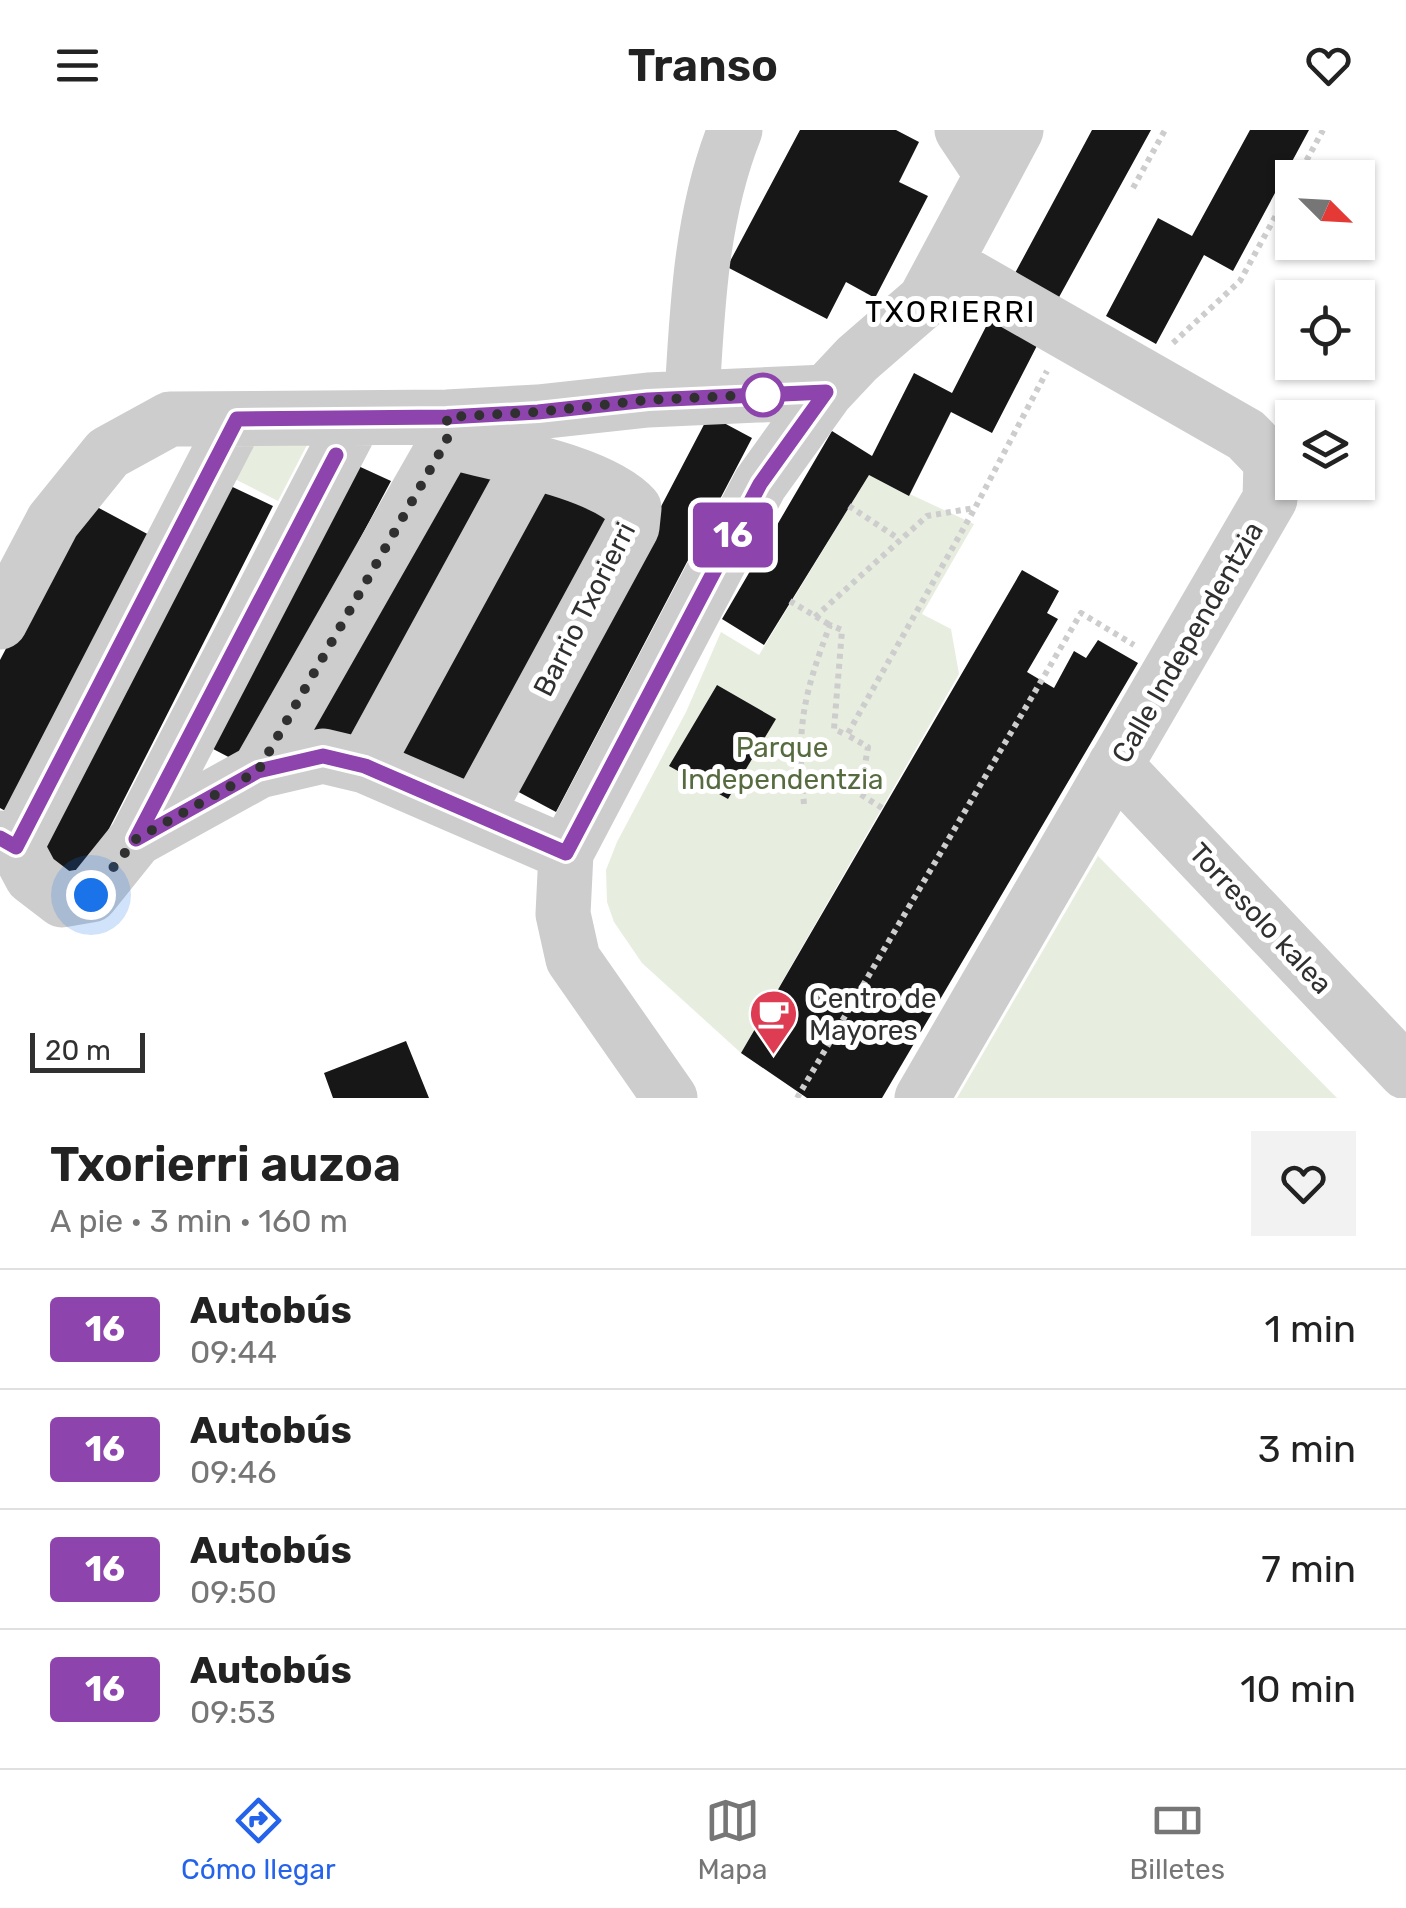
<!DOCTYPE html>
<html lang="es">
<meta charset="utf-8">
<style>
:root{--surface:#fff;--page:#f2f2f2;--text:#222;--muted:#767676;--line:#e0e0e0;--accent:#2563eb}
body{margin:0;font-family:Rubik,sans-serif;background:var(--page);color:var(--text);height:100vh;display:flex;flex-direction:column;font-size:38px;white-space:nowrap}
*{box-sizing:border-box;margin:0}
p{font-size:32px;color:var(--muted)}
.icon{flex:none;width:55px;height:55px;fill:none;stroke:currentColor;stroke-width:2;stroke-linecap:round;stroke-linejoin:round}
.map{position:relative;height:968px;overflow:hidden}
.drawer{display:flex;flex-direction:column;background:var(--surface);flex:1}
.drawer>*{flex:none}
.badge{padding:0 20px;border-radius:8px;font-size:35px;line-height:65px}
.needle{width:65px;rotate:114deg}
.buttons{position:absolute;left:1275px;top:30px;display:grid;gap:20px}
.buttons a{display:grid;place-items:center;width:100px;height:100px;border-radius:0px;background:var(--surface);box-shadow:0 2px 8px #0004;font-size:50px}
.scale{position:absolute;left:30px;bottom:25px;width:115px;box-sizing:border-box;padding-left:10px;border:5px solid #303030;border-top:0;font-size:28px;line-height:35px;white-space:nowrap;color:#303030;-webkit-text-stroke:8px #fff;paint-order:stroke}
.you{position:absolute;width:50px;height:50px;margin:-25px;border:8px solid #fff;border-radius:50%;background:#1a73e8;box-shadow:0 0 0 15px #1a73e833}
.map>.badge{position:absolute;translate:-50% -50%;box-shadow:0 0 0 5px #fff}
.round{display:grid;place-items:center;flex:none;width:105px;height:105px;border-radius:0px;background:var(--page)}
.summary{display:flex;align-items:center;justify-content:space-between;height:170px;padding:0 50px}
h1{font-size:48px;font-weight:600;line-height:75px}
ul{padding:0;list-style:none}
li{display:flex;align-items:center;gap:30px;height:120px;padding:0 50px;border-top:2px solid var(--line)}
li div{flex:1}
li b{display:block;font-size:38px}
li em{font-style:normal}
li .badge{min-width:110px;font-weight:700;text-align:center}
header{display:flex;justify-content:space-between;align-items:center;height:130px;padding:0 50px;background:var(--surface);font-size:45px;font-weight:600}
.tabs{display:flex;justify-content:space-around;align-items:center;height:140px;border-top:2px solid var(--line);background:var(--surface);font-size:28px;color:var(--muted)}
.tabs a{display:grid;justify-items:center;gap:5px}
.tabs .active{color:var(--accent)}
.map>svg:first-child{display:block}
.green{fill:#e7eddf}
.building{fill:#171717}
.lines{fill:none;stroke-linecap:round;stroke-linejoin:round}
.path{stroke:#cdcdcd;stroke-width:6;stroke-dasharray:5 5;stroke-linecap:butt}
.minor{stroke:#cdcdcd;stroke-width:55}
.line-casing{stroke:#fff;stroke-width:22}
.line{stroke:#8e44ad;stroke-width:15}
.walk{stroke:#303030;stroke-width:10;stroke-dasharray:0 18}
.stop-dot{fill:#fff;stroke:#8e44ad;stroke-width:5}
.labels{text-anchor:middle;stroke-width:10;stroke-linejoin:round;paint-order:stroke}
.street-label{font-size:28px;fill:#303030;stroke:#fff}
.park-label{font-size:28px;fill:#566b3f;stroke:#fff}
.poi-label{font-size:28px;fill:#303030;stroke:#fff;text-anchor:start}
.neighbourhood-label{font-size:30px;letter-spacing:2.5px;fill:#000;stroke:#fff}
</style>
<header><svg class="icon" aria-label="menu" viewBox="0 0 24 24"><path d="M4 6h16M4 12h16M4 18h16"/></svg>Transo<svg class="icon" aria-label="heart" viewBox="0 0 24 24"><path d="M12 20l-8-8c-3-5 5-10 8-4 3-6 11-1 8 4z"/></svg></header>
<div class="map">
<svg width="1406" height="968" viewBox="0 0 1406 968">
<rect width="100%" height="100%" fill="#fff"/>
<path class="green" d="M246,309H310L278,371L227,345Z
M869,345L974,394L922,484L951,499L959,544L741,923L642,833L614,792L607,772L606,740L617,712L686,582L721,502L759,525Z
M1098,726L1337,968H957Z"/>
<path class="building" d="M800,0H896L919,12L899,52L928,66L875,168L846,152L827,189L727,137Z
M1092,0H1151L1058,169L1014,145Z
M1250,0H1309L1233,141L1204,125L1156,214L1106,186L1158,88L1192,106Z
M996,177L1043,204L992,303L951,282L909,366L869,345L764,515L722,489L832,301L872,326L914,243L952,263Z
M709,285L752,308L556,682L513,659Z
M451,320L498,346L349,621L301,596Z
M343,329L391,351L240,633L194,609Z
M541,347L611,385L466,659L396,621Z
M222,352L273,376L83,750L26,725Z
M84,370L153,407L9,683L0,678V530Z
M1022,440L1059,461L1047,483L1058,489L1027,542L1054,558L1074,521L1086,528L1098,510L1138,533L882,968H807L741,923Z
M717,555L776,589L728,669L669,636Z
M406,911L429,968H333L324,943Z"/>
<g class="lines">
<path class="path" d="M1297,48L1323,0
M1133,58L1165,0
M1173,213L1240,151L1292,56
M849,376L899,409
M790,471L830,495
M815,487L927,386L974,378
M804,674C796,598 803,566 830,495L842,500L834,599L847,605
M882,678L860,664L868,617L847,605L975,378L1047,241
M797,968L1081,483L1134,515"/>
<path class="minor" d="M992,45L1016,0
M692,268C697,178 701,85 735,0
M447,311C497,324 601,341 634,378L632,397L477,682
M0,492L53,391L108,323L170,289L447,287L538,282L648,270L826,262
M1115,635L1406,942
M365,636L530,334
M259,641L447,311V287
M0,708L16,717L32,747L62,770L91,765L136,709L354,290
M136,709L259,641L323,626L365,636L566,723
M16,717L237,289
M670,968L573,829L563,784L566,723L760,354L826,262L857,229L925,170L992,45L962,0
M922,968L1270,369L1271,331L1246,305L945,133"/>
</g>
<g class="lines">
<defs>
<path id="line" d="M0,708L16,717L237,289L447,287L538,282L648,270L826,262L760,354L566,723L365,636L323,626L258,641L136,709L336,325"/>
</defs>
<use href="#line" class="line-casing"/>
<use href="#line" class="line"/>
<path class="walk" d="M91,765L136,709L258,641L447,310V287L538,282L648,270L774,264L763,265"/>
</g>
<defs>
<symbol id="cafe-pin" viewBox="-11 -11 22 30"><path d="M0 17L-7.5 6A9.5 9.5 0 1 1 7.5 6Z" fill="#de3c52" stroke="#fff"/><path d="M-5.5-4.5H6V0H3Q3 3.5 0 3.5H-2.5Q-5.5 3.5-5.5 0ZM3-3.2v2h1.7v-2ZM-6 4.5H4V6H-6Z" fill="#fff"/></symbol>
</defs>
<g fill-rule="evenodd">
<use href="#cafe-pin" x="746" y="856" width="55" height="75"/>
</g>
<circle class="stop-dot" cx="763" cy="265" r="20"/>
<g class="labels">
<g class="street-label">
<text transform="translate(584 479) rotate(-63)" y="10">Barrio Txorierri</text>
<text transform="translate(1187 512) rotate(-60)" y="10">Calle Independentzia</text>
<text transform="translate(1261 788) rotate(47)" y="10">Torresolo kalea</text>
</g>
<g class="park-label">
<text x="782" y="627">Parque<tspan x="782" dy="32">Independentzia</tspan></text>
</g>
<g class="poi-label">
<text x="809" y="878">Centro de<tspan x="809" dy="32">Mayores</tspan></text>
</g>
<g class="neighbourhood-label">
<text x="951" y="192">TXORIERRI</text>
</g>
</g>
</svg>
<div class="buttons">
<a><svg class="needle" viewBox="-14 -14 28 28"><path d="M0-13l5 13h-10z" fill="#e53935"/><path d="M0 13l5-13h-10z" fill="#767676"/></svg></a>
<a><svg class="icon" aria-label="locate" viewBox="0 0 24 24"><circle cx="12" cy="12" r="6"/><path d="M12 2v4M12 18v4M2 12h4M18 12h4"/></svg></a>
<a><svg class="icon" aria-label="layers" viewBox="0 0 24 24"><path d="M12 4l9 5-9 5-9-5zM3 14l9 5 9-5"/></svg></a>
</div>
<div class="scale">20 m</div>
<div class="you" style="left:91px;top:765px"></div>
<b class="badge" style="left:733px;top:405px;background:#8e44ad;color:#fff">16</b>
</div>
<section class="drawer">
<div class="summary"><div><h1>Txorierri auzoa</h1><p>A pie · 3 min · 160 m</p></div><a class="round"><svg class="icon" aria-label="heart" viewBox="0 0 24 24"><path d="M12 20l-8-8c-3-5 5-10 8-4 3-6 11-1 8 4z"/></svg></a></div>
<ul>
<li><span class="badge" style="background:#8e44ad;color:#fff">16</span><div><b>Autobús</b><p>09:44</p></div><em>1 min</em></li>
<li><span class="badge" style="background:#8e44ad;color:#fff">16</span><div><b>Autobús</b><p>09:46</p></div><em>3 min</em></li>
<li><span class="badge" style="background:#8e44ad;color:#fff">16</span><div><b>Autobús</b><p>09:50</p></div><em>7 min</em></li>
<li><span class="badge" style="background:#8e44ad;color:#fff">16</span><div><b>Autobús</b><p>09:53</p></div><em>10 min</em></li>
</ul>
</section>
<nav class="tabs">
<a class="active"><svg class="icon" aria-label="directions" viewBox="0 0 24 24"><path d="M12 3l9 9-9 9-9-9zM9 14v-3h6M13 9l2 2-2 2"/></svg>Cómo llegar</a>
<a><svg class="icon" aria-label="map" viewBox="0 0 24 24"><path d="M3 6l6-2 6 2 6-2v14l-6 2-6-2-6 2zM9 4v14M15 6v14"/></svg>Mapa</a>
<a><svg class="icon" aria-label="tickets" viewBox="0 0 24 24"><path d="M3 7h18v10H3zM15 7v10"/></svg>Billetes</a>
</nav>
